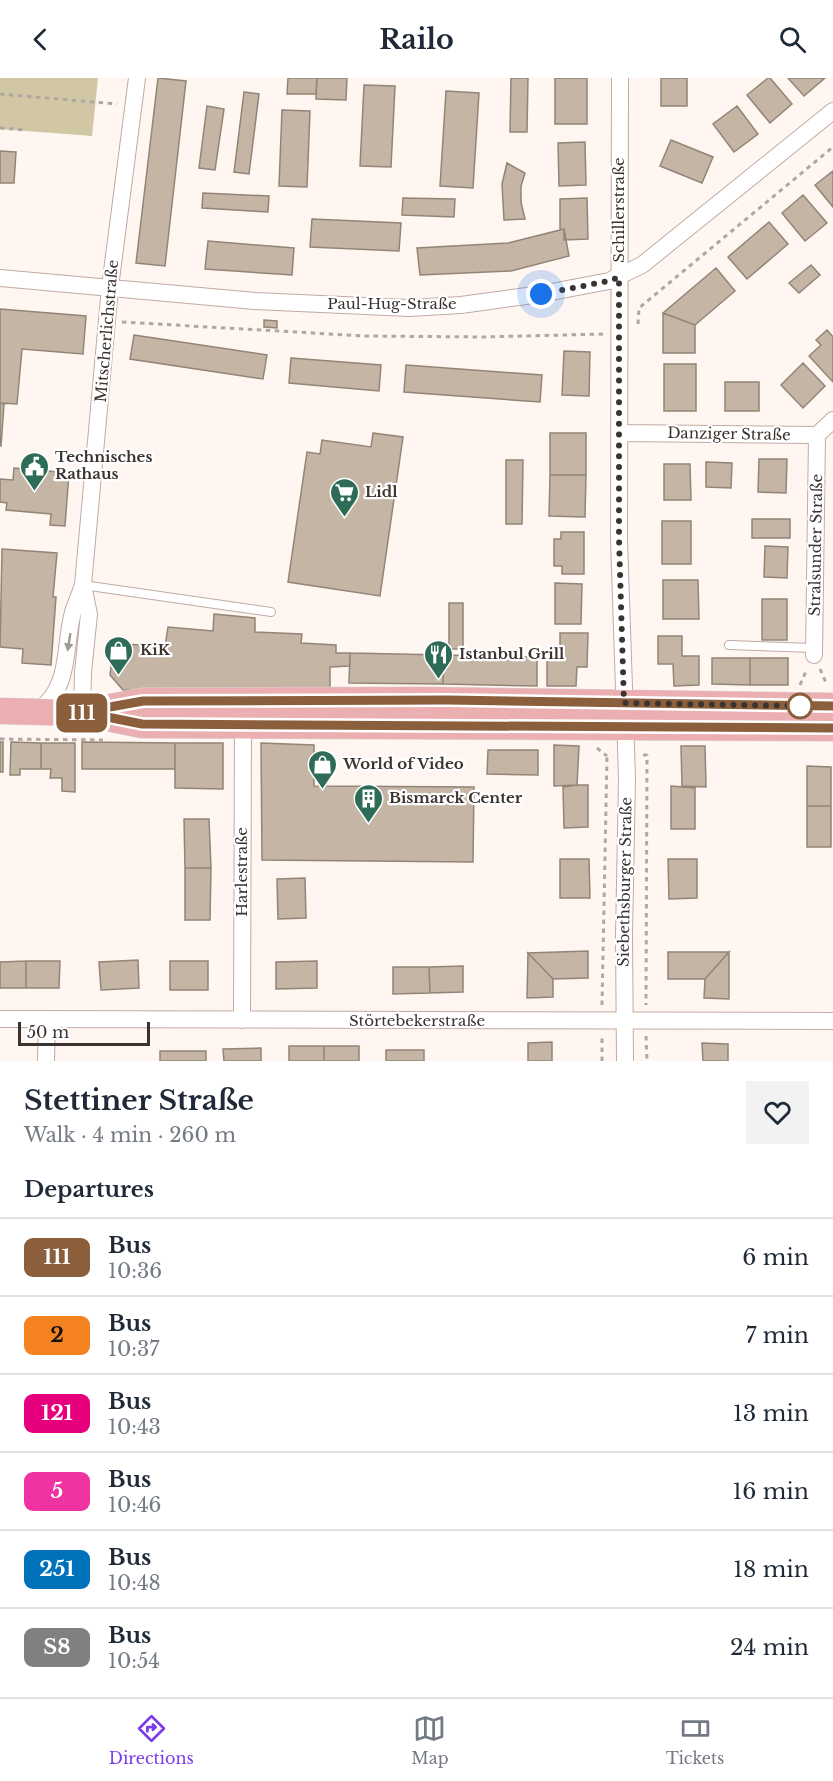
<!DOCTYPE html>
<meta charset="utf-8">
<style>
:root{--surface:#fff;--page:#f2f2f3;--text:#1f2937;--muted:#747a83;--line:#e0e1e3;--accent:#7c3aed}
body{margin:0;font-family:"Libre Baskerville",serif;background:var(--page);color:var(--text);height:100vh;display:flex;flex-direction:column;font-size:22px;white-space:nowrap}
*{box-sizing:border-box;margin:0}
p{font-size:20px;color:var(--muted)}
.icon{flex:none;width:33px;height:33px;fill:none;stroke:currentColor;stroke-width:2;stroke-linecap:round;stroke-linejoin:round}
.map{position:relative;height:983px;overflow:hidden}
.panel{display:flex;flex-direction:column;background:var(--surface);flex:1}
.panel>*{flex:none}
.badge{padding:0 12px;border-radius:9px;font-size:21px;line-height:39px}
.scale{position:absolute;left:18px;bottom:15px;width:132px;box-sizing:border-box;padding-left:6px;border:3px solid #3b332f;border-top:0;font-size:16px;line-height:21px;white-space:nowrap;color:#3b332f;-webkit-text-stroke:4px #fff;paint-order:stroke}
.you{position:absolute;width:30px;height:30px;margin:-15px;border:4px solid #fff;border-radius:50%;background:#1a73e8;box-shadow:0 0 0 9px #1a73e833}
.map>.badge{position:absolute;translate:-50% -50%;box-shadow:0 0 0 3px #fff}
h2{padding:0 24px;font-size:22px;line-height:54px}
.round{display:grid;place-items:center;flex:none;width:63px;height:63px;border-radius:0px;background:var(--page)}
.summary{display:flex;align-items:center;justify-content:space-between;height:102px;padding:0 24px}
h1{font-size:28px;font-weight:800;line-height:45px}
ul{padding:0;list-style:none}
li{display:flex;align-items:center;gap:18px;height:78px;padding:0 24px;border-top:2px solid var(--line)}
li div{flex:1}
li b{display:block;font-size:22px}
li em{font-style:normal}
li .badge{min-width:66px;font-weight:700;text-align:center}
header{display:flex;justify-content:space-between;align-items:center;height:78px;padding:0 24px;background:var(--surface);font-size:27px;font-weight:800}
.dock{display:flex;justify-content:space-around;align-items:center;height:84px;border-top:2px solid var(--line);background:var(--surface);font-size:16px;color:var(--muted)}
.dock a{display:grid;justify-items:center;gap:3px}
.dock .selected{color:var(--accent)}
.map>svg:first-child{display:block}
.green{fill:#d1c7a4}
.building{fill:#c4b5a5;stroke:#938576;stroke-width:1.5}
.lines{fill:none;stroke-linecap:round;stroke-linejoin:round}
.service-casing{stroke:#c0aaa2;stroke-width:10}
.minor-casing{stroke:#c0aaa2;stroke-width:18}
.primary-casing{stroke:#d8d6d5;stroke-width:27}
.path{stroke:#b0a7a3;stroke-width:3;stroke-dasharray:4.5 4.5;stroke-linecap:butt}
.service{stroke:#fff;stroke-width:8}
.minor{stroke:#fff;stroke-width:16}
.primary{stroke:#ebafb2;stroke-width:26}
.oneway{fill:#9d9997}
.line-casing{stroke:#fff;stroke-width:14}
.line{stroke:#8b5e3c;stroke-width:9}
.walk{stroke:#3b332f;stroke-width:6;stroke-dasharray:0 10.8}
.stop-dot{fill:#fff;stroke:#8b5e3c;stroke-width:3}
.labels{text-anchor:middle;stroke-width:4.5;stroke-linejoin:round;paint-order:stroke}
.street-label{font-size:15px;fill:#3b332f;stroke:#fff}
.poi-label{font-size:15px;font-weight:bold;fill:#3b332f;stroke:#fff;text-anchor:start}
</style>
<header><svg class="icon" aria-label="back" viewBox="0 0 24 24"><path d="M15 5l-7 7 7 7"/></svg>Railo<svg class="icon" aria-label="search" viewBox="0 0 24 24"><circle cx="10" cy="10" r="6"/><path d="M15 15l6 6"/></svg></header>
<div class="map">
<svg width="833" height="983" viewBox="0 0 833 983">
<rect width="100%" height="100%" fill="#fff6f2"/>
<path class="green" d="M0,0H98L92,58L0,51Z"/>
<path class="building" d="M158,0L186,3L165,188L136,185Z
M288,0H317L316,16H287Z
M317,0H347L346,22L316,21Z
M511,0H528L527,54H510Z
M555,0H587V46H555Z
M661,0H687V28H661Z
M768,0H770L792,26L770,45L747,17Z
M788,0H825L804,18Z
M364,7L395,8L391,89L360,88Z
M446,13L479,15L473,110L440,108Z
M244,14L259,16L249,96L234,94Z
M207,28L224,31L215,92L199,90Z
M737,28L758,56L734,74L713,46Z
M282,32L310,33L307,109L279,108Z
M671,62L713,79L702,105L660,88Z
M585,64L586,107L559,108L558,65Z
M0,73L16,74L14,105H0Z
M507,85L525,95L521,108V124L525,141L504,142L502,106Z
M833,93V129L815,107Z
M203,115L269,118L268,134L202,130Z
M803,117L827,145L805,163L782,135Z
M403,120L455,121L454,139L402,137Z
M587,120L588,161L564,162V151L560,152V121Z
M312,141L401,145L399,173L310,169Z
M769,144L788,166L747,201L728,179Z
M564,151L569,178L511,193L420,197L417,170L508,165Z
M208,163L294,170L292,197L205,191Z
M811,187L820,197L799,215L789,205Z
M716,190L735,213L695,247L663,235Z
M0,231L86,238L83,276L22,271L17,326L0,325Z
M663,235L695,247V275H663Z
M264,242L277,243V250L264,249Z
M827,252L833,259V304L809,278L821,267L816,262Z
M134,257L267,277L263,301L130,281Z
M564,273L590,274L589,318L562,317Z
M291,280L381,287L379,313L289,305Z
M803,285L825,308L803,330L781,307Z
M664,286H696V333H664Z
M406,287L542,297L540,324L404,314Z
M725,304H759V333H725Z
M0,325L4,326L1,368H0Z
M373,355L403,359L380,518L288,504L307,374L320,376L322,362L371,369Z
M550,355H586V397H550Z
M759,381H787L786,415L758,414Z
M506,382H523L522,446H506Z
M706,384L732,385L731,410L706,409Z
M664,386H690L691,422H664Z
M14,390L69,395L65,448L50,447L51,436L6,432L7,425L0,424V401L13,402Z
M550,397H586L585,439L549,438Z
M752,441H790V460H752Z
M662,443H691V486H662Z
M561,454H584V496H562V488H554V461H561Z
M765,468L788,469L787,500L764,499Z
M2,471L57,475L53,519H56L51,587L22,585L23,571L0,569Z
M663,502H698L699,541H663Z
M555,505L582,506L581,546H555Z
M762,521H787V562H762Z
M449,525H463V571H449Z
M214,536L255,540V554L302,556L301,565L336,567V575H350V588L330,589V614L123,612L110,597L114,565L165,569L168,549L213,553Z
M560,555H588L587,589H577L576,608H547V580H560Z
M658,558H682V578H699V607L674,608L673,586H658Z
M350,575L444,577L443,606L349,605Z
M444,577L537,579V608L443,606Z
M712,580H750V607L712,606Z
M750,580H788V607H750Z
M0,664H3V694H0Z
M11,664L41,665V691H20V697H10Z
M82,664L175,665V691H82Z
M41,665H75V714L62,713V700H50L51,691H41Z
M175,665H223V711L175,710Z
M261,665L314,667V708L474,709L473,784L262,782Z
M554,667L579,668L577,707L554,708Z
M681,668H705L706,709L682,708Z
M488,672H538V697L487,696Z
M807,688L831,689V728H807Z
M577,707H588V749L564,750L563,709Z
M671,708L695,710V751H671Z
M807,728H831V769H807Z
M184,741H209L211,790H185Z
M560,781H589L590,820H560Z
M668,781H697V820L669,821Z
M185,790H211L210,842H185Z
M305,800L306,840L278,841L277,801Z
M588,873V900L553,901L528,875Z
M668,874H729L705,901H668Z
M729,874V921L704,920L705,901Z
M528,875L553,901V919L527,920Z
M138,882L139,910L101,912L99,884Z
M26,883V910H0V884Z
M26,883H60L59,910H26Z
M170,883H208V912H170Z
M317,883V910L276,911V884Z
M463,888V914L430,915L429,889Z
M393,889H429L430,915L393,916Z
M552,964V983H528V965Z
M702,965L728,966V983H703Z
M289,968H324V983H289Z
M324,968H359V983H324Z
M261,970V983H224L223,971Z
M386,972H424V983H386Z
M160,973H206V983H160Z"/>
<g class="lines">
<defs>
<path id="service" d="M83,507L271,534
M729,567L814,570"/>
<path id="minor" d="M620,0L619,461L627,700L624,858L625,983
M0,200L255,223L409,230L461,227L541,216L609,203L642,187L833,33
M619,355L817,357L833,342
M814,577L817,357
M37,634C72,608 63,572 73,534C76,525 80,516 83,507L110,209L137,0
M82,635L83,594L89,536L83,507
M0,941L833,943
M242,942L243,646
M46,983L47,941"/>
<path id="primary" d="M94,632L143,623L425,622L833,628
M0,633L82,635L142,647L833,650"/>
</defs>
<use href="#service" class="service-casing"/>
<use href="#minor" class="minor-casing"/>
<use href="#primary" class="primary-casing"/>
<path class="path" d="M0,16L117,26
M0,50L25,52
M122,244L365,258L483,259L604,256
M638,246L639,230L833,69
M820,591L827,607
M800,607L807,591
M0,661L103,662
M597,670L607,678
M643,677H647L646,927
M602,927L607,678
M646,958L647,983
M602,983V957"/>
<use href="#service" class="service"/>
<use href="#minor" class="minor"/>
<use href="#primary" class="primary"/>
</g>
<defs><path id="oneway-solid" d="M-6-.8H1V-3.2L6.5 0L1 3.2V.8H-6Z" transform="scale(1.5)"/></defs>
<use class="oneway" href="#oneway-solid" transform="translate(69 564) rotate(99)"/>
<g class="lines">
<defs>
<path id="line" d="M833,628L448,622L143,623L82,634L142,646L833,650"/>
</defs>
<use href="#line" class="line-casing"/>
<use href="#line" class="line"/>
<path class="walk" d="M541,216L609,203L619,199V461L624,625L800,628"/>
</g>
<defs>
<symbol id="civic-pin" viewBox="-11 -11 22 30"><path d="M0 17L-7.5 6A9.5 9.5 0 1 1 7.5 6Z" fill="#2f6c57" stroke="#fff"/><path d="M-.6-6.5H3V-4.5H.6V-3L4-1V1h2V6H-6V1h2V-1L-.6-3ZM-1.2 2.5V6h2.4V2.5Z" fill="#fff"/></symbol>
<symbol id="supermarket-pin" viewBox="-11 -11 22 30"><path d="M0 17L-7.5 6A9.5 9.5 0 1 1 7.5 6Z" fill="#2f6c57" stroke="#fff"/><path d="M-6-5.5h2.5l.6 2H6L4.5 2H-2.5L-4.4-4H-6ZM-1.5 3.2a1.3 1.3 0 1 0 .1 0ZM3 3.2a1.3 1.3 0 1 0 .1 0Z" fill="#fff"/></symbol>
<symbol id="shop-pin" viewBox="-11 -11 22 30"><path d="M0 17L-7.5 6A9.5 9.5 0 1 1 7.5 6Z" fill="#2f6c57" stroke="#fff"/><path d="M-5-2.5h2.3a2.7 3.5 0 0 1 5.4 0H5L5.5 6h-11ZM-1.5-2.5h3a1.5 2.3 0 0 0-3 0Z" fill="#fff"/></symbol>
<symbol id="restaurant-pin" viewBox="-11 -11 22 30"><path d="M0 17L-7.5 6A9.5 9.5 0 1 1 7.5 6Z" fill="#2f6c57" stroke="#fff"/><path d="M-5-6h1v4h1v-4h1v4h1v-4h1v5L-1.5 .5V6h-2V.5L-5-1ZM5-6V6H3V1.5H1.5Q1.5-4 5-6Z" fill="#fff"/></symbol>
<symbol id="building-pin" viewBox="-11 -11 22 30"><path d="M0 17L-7.5 6A9.5 9.5 0 1 1 7.5 6Z" fill="#2f6c57" stroke="#fff"/><path d="M-4-6H4V6H1V3H-1V6H-4ZM-2.5-4.3h1.7v1.8h-1.7ZM.8-4.3h1.7v1.8H.8ZM-2.5-1h1.7V.8h-1.7ZM.8-1h1.7V.8H.8Z" fill="#fff"/></symbol>
</defs>
<g fill-rule="evenodd">
<use href="#civic-pin" x="18" y="372" width="33" height="45"/>
<use href="#supermarket-pin" x="328" y="398" width="33" height="45"/>
<use href="#shop-pin" x="102" y="556" width="33" height="45"/>
<use href="#restaurant-pin" x="422" y="560" width="33" height="45"/>
<use href="#shop-pin" x="306" y="670" width="33" height="45"/>
<use href="#building-pin" x="352" y="704" width="33" height="45"/>
</g>
<circle class="stop-dot" cx="800" cy="628" r="12"/>
<g class="labels">
<g class="street-label">
<text transform="translate(619 132) rotate(-90)" y="5">Schillerstraße</text>
<text x="392" y="231">Paul-Hug-Straße</text>
<text transform="translate(107 253) rotate(-85)" y="5">Mitscherlichstraße</text>
<text transform="translate(729 356) rotate(1)" y="5">Danziger Straße</text>
<text transform="translate(816 467) rotate(-89)" y="5">Stralsunder Straße</text>
<text transform="translate(242 794) rotate(-90)" y="5">Harlestraße</text>
<text transform="translate(625 804) rotate(-89)" y="5">Siebethsburger Straße</text>
<text x="417" y="948">Störtebekerstraße</text>
</g>
<g class="poi-label">
<text x="55" y="384">Technisches<tspan x="55" dy="17">Rathaus</tspan></text>
<text x="365" y="419">Lidl</text>
<text x="140" y="577">KiK</text>
<text x="459" y="581">Istanbul Grill</text>
<text x="343" y="691">World of Video</text>
<text x="389" y="725">Bismarck Center</text>
</g>
</g>
</svg>
<div class="scale">50 m</div>
<div class="you" style="left:541px;top:216px"></div>
<b class="badge" style="left:82px;top:635px;background:#8b5e3c;color:#fff">111</b>
</div>
<section class="panel">
<div class="summary"><div><h1>Stettiner Straße</h1><p>Walk · 4 min · 260 m</p></div><a class="round"><svg class="icon" aria-label="heart" viewBox="0 0 24 24"><path d="M12 20l-8-8c-3-5 5-10 8-4 3-6 11-1 8 4z"/></svg></a></div>
<h2>Departures</h2>
<ul>
<li><span class="badge" style="background:#8b5e3c;color:#fff">111</span><div><b>Bus</b><p>10:36</p></div><em>6 min</em></li>
<li><span class="badge" style="background:#f58220;color:#111">2</span><div><b>Bus</b><p>10:37</p></div><em>7 min</em></li>
<li><span class="badge" style="background:#e6007e;color:#fff">121</span><div><b>Bus</b><p>10:43</p></div><em>13 min</em></li>
<li><span class="badge" style="background:#f033a3;color:#fff">5</span><div><b>Bus</b><p>10:46</p></div><em>16 min</em></li>
<li><span class="badge" style="background:#0072bc;color:#fff">251</span><div><b>Bus</b><p>10:48</p></div><em>18 min</em></li>
<li><span class="badge" style="background:#808080;color:#fff">S8</span><div><b>Bus</b><p>10:54</p></div><em>24 min</em></li>
</ul>
</section>
<nav class="dock">
<a class="selected"><svg class="icon" aria-label="directions" viewBox="0 0 24 24"><path d="M12 3l9 9-9 9-9-9zM9 14v-3h6M13 9l2 2-2 2"/></svg>Directions</a>
<a><svg class="icon" aria-label="map" viewBox="0 0 24 24"><path d="M3 6l6-2 6 2 6-2v14l-6 2-6-2-6 2zM9 4v14M15 6v14"/></svg>Map</a>
<a><svg class="icon" aria-label="tickets" viewBox="0 0 24 24"><path d="M3 7h18v10H3zM15 7v10"/></svg>Tickets</a>
</nav>
